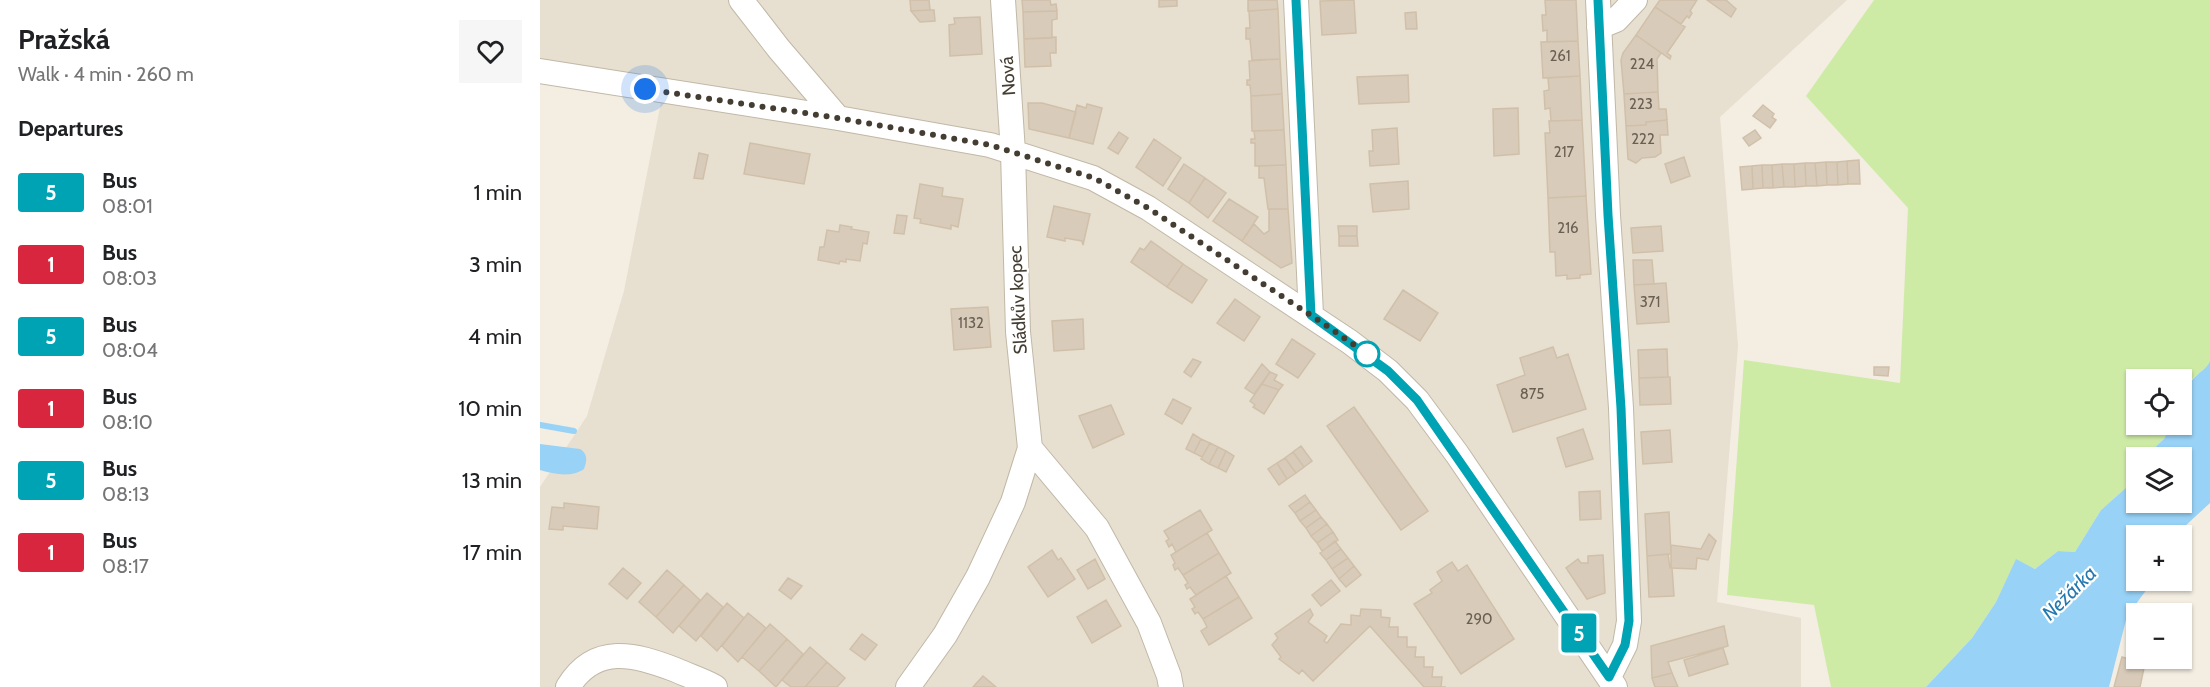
<!DOCTYPE html>
<meta charset="utf-8">
<style>
:root{--surface:#fff;--page:#f6f6f6;--text:#202124;--muted:#757577}
body{margin:0;font-family:Cabin,sans-serif;background:var(--page);color:var(--text);height:100vh;display:flex;flex-direction:column;font-size:22px;white-space:nowrap}
*{box-sizing:border-box;margin:0}
p{font-size:20px;color:var(--muted)}
.icon{flex:none;width:33px;height:33px;fill:none;stroke:currentColor;stroke-width:2;stroke-linecap:round;stroke-linejoin:round}
.map{position:relative;flex:1;overflow:hidden}
.panel{display:flex;flex-direction:column;background:var(--surface);width:540px}
.panel>*{flex:none}
.badge{padding:0 12px;border-radius:4px;font-size:21px;line-height:39px}
.buttons{position:absolute;left:1586px;top:369px;display:grid;gap:12px}
.buttons a{display:grid;place-items:center;width:66px;height:66px;border-radius:0px;background:var(--surface);box-shadow:0 2px 4px #0004;font-size:30px}
.you{position:absolute;width:30px;height:30px;margin:-15px;border:4px solid #fff;border-radius:50%;background:#1a73e8;box-shadow:0 0 0 9px #1a73e833}
.map>.badge{position:absolute;translate:-50% -50%;box-shadow:0 0 0 3px #fff}
h2{padding:0 18px;font-size:22px;line-height:54px}
.round{display:grid;place-items:center;flex:none;width:63px;height:63px;border-radius:0px;background:var(--page)}
.summary{display:flex;align-items:center;justify-content:space-between;height:102px;padding:0 18px}
h1{font-size:28px;font-weight:700;line-height:45px}
ul{padding:0;list-style:none}
li{display:flex;align-items:center;gap:18px;height:72px;padding:0 18px}
li div{flex:1}
li b{display:block;font-size:22px}
li em{font-style:normal}
li .badge{min-width:66px;font-weight:700;text-align:center}
main{display:flex;flex:1;min-height:0}
.map>svg:first-child{display:block}
.residential{fill:#e7dfcf}
.green{fill:#ceeba6}
.water{fill:#98d2f6}
.lines{fill:none;stroke-linecap:round;stroke-linejoin:round}
.stream{stroke:#98d2f6;stroke-width:6}
.building{fill:#d8cbb9;stroke:#d0c0a9;stroke-width:1.5}
.minor-casing{stroke:#c1b8a7;stroke-width:26}
.minor{stroke:#fff;stroke-width:24}
.line-casing{stroke:#fff;stroke-width:14}
.line{stroke:#00a3b4;stroke-width:9}
.walk{stroke:#443d32;stroke-width:6;stroke-dasharray:0 10.8}
.stop-dot{fill:#fff;stroke:#00a3b4;stroke-width:3}
.labels{text-anchor:middle;stroke-width:4.5;stroke-linejoin:round;paint-order:stroke}
.number-label{font-size:15px;fill:#696054}
.street-label{font-size:18px;fill:#443d32;stroke:#fff}
.water-label{font-size:20px;font-style:italic;fill:#2378b0;stroke:#fff}
</style>
<main>
<section class="panel">
<div class="summary"><div><h1>Pražská</h1><p>Walk · 4 min · 260 m</p></div><a class="round"><svg class="icon" aria-label="heart" viewBox="0 0 24 24"><path d="M12 20l-8-8c-3-5 5-10 8-4 3-6 11-1 8 4z"/></svg></a></div>
<h2>Departures</h2>
<ul>
<li><span class="badge" style="background:#00a3b4;color:#fff">5</span><div><b>Bus</b><p>08:01</p></div><em>1 min</em></li>
<li><span class="badge" style="background:#d7263d;color:#fff">1</span><div><b>Bus</b><p>08:03</p></div><em>3 min</em></li>
<li><span class="badge" style="background:#00a3b4;color:#fff">5</span><div><b>Bus</b><p>08:04</p></div><em>4 min</em></li>
<li><span class="badge" style="background:#d7263d;color:#fff">1</span><div><b>Bus</b><p>08:10</p></div><em>10 min</em></li>
<li><span class="badge" style="background:#00a3b4;color:#fff">5</span><div><b>Bus</b><p>08:13</p></div><em>13 min</em></li>
<li><span class="badge" style="background:#d7263d;color:#fff">1</span><div><b>Bus</b><p>08:17</p></div><em>17 min</em></li>
</ul>
</section>
<div class="map">
<svg width="1670" height="687" viewBox="0 0 1670 687">
<rect width="100%" height="100%" fill="#f3ede2"/>
<path class="residential" d="M0,0H1307L1180,117L1198,346L1177,602L1261,618V687H0V487L47,416L84,291L121,102L0,82Z"/>
<path class="green" d="M1334,0H1670V361L1668,366L1652,379L1641,404V380H1596V424L1631,425L1624,439L1610,452L1608,457L1596,458V479L1561,510L1535,552L1518,551L1495,569L1476,560L1456,602L1432,638L1386,687H1291L1274,605L1187,595L1204,360L1360,383L1368,208L1266,96Z"/>
<path class="water" d="M1670,361V503L1644,527L1639,535L1596,536V580L1613,581L1587,616L1569,687H1386L1432,638L1456,602L1476,559L1495,569L1518,551L1535,552L1561,510L1596,479V502H1641V458L1608,457L1610,452L1624,439L1631,425L1641,424C1641,408 1642,391 1654,378C1659,372 1667,369 1670,361Z
M0,444L40,449C48,454 47,461 44,469C31,478 14,474 0,470Z"/>
<g class="lines">
<path class="stream" d="M0,425L34,431"/>
</g>
<path class="building" d="M370,0H389L390,10L371,11Z
M482,0H510L511,5L516,4L517,11L483,12Z
M619,0H637V6L619,7Z
M708,0H737L738,9L708,11Z
M814,0L816,33L782,35L780,1Z
M1005,0H1036L1038,41L1007,42V30L1003,31L1002,15H1006Z
M1120,0H1157L1150,11L1152,13L1149,18L1147,16L1141,24L1115,7Z
M1167,0H1186L1196,9L1191,17Z
M1115,7L1145,27L1127,53L1131,56L1130,59L1096,35Z
M738,9L740,59L712,60L710,39H706V28H710L709,11Z
M390,10H394L395,21L380,22L371,11Z
M517,11V19L512,20V38L484,39L483,12Z
M876,12L877,29H866L865,13Z
M440,17L442,54L410,56L409,25L415,24L414,18Z
M1096,35L1121,53L1117,59L1118,92L1084,94L1081,60L1083,53Z
M516,37V53H510L511,66L485,67L484,39Z
M1038,41L1040,76L1003,78L1001,42Z
M740,59L742,94L711,96L710,85H707V80H710L709,61Z
M868,75L869,102L819,104L817,77Z
M1040,76L1042,120L1011,121L1010,108L1005,109L1004,91L1009,90L1008,78Z
M1118,92L1119,109H1126L1127,120L1106,122V125L1086,126L1084,94Z
M742,94L744,130L712,131L711,96Z
M488,103H502L536,112L529,138L489,129Z
M547,104L562,108L553,144L529,138L537,105L546,108Z
M1223,105L1234,114L1232,117L1236,120L1230,128L1213,116Z
M978,108L979,154L954,156L953,109Z
M1042,120L1046,196L1008,198L1005,133H1010L1009,121Z
M1127,120L1128,135H1120L1121,153L1115,157L1102,158L1096,163L1088,159L1086,126L1106,125V122Z
M857,128L859,164L830,166L829,151H833L832,130Z
M744,130L746,165L715,166V143H711V139H715L714,131Z
M1215,130L1221,138L1209,146L1203,138Z
M579,132L588,138L578,154L568,148Z
M614,139L641,158L623,186L596,167Z
M210,143L270,154L264,184L204,174Z
M159,153L168,155L163,179L154,178Z
M1144,157L1150,176L1131,183L1125,164Z
M1319,160L1320,184H1308L1307,161Z
M1307,161L1308,184L1298,185L1297,162Z
M1286,162H1297L1298,185H1287Z
M1286,162L1287,185L1277,186L1275,163Z
M1265,163H1275L1277,186H1266Z
M1265,163L1266,186L1255,187L1254,164Z
M644,164L665,178L649,203L628,189Z
M1242,164H1254L1255,187H1244Z
M1242,164L1244,187L1233,188L1232,165Z
M746,165L748,209H728L724,178H719V166Z
M1222,165H1232L1233,188H1223Z
M1222,165L1223,188L1213,189L1212,166Z
M1212,166L1213,189L1202,190L1200,167Z
M665,178L686,193L668,218L649,203Z
M868,181L869,209L833,212L830,184Z
M380,184L403,188L402,196L423,199L418,227L411,225V229L380,223L381,219L374,218Z
M1046,196L1051,274L1040,275V278L1027,279V275L1016,276L1015,252H1010L1008,198Z
M689,199L718,217L702,241L673,221Z
M514,206L550,214L543,245L542,241L525,238V241L507,237Z
M729,209H748L752,263L741,268L702,241L714,224L724,234L729,231Z
M357,215L367,216L364,234L354,233Z
M300,225L312,227L311,229L329,232L327,244L323,243L320,261L306,259V262L300,261L299,264L278,260L280,247H284L287,230L299,232Z
M798,226H817V236H799Z
M1121,226L1123,251L1093,253L1091,228Z
M799,236H817L818,246H799Z
M611,241L643,264L627,287L591,262L600,248L604,250Z
M1093,260H1112L1114,284L1094,285Z
M643,264L667,280L652,303L627,287Z
M1126,283L1129,322L1097,324L1094,285Z
M863,290L898,313L880,341L844,319Z
M695,299L720,317L704,341L677,323Z
M448,307L451,347L414,350L411,309Z
M543,319L544,349L514,351L512,321Z
M752,339L775,354L758,378L736,364Z
M1013,347L1017,358L1028,354L1046,409L973,432L957,385L985,375L980,358Z
M1127,349L1128,377L1099,378L1098,350Z
M653,359L661,362L651,377L644,372Z
M722,364L730,372L714,394L705,388Z
M1334,367H1349L1348,376L1334,375Z
M730,372L737,375L734,380L743,385L739,390L722,384Z
M1128,377H1130L1131,404L1100,405L1099,378Z
M722,384L739,390L724,414L713,407L715,405L710,401Z
M633,399L651,408L642,424L625,414Z
M571,405L584,434L553,448L539,416Z
M814,407L888,511L861,530L787,426Z
M1043,429L1053,459L1026,467L1017,438Z
M1130,430L1132,462L1103,464L1101,432Z
M653,434L661,439L654,453L646,449Z
M661,439L670,443L662,457L654,453Z
M670,443L678,447L669,464L661,459Z
M761,446L772,461L764,467L753,452Z
M678,447L686,451L678,468L669,464Z
M686,451L694,456L686,472L678,468Z
M753,452L764,467L756,473L745,458Z
M745,458L756,473L747,479L737,463Z
M737,463L747,479L739,485L728,469Z
M1060,491L1061,519L1040,520L1039,492Z
M765,495L770,502L755,513L749,506Z
M770,502L776,510L760,521L755,513Z
M24,503L59,507L57,529L23,526V530L9,529L12,507L24,508Z
M660,510L672,530L636,552L632,544L629,547L626,541L629,539L624,531Z
M776,510L781,517L766,528L760,521Z
M1129,512L1131,554L1107,556L1105,514Z
M781,517L787,524L771,536L766,528Z
M787,524L793,532L777,543L771,536Z
M793,532L798,540L782,551L777,543Z
M667,533L679,553L643,575L638,568L635,570L633,565L635,563L631,555Z
M1169,534L1176,541L1168,560L1157,558L1156,569L1131,568V545L1161,549Z
M795,541L801,549L786,560L780,553Z
M801,549L808,558L792,569L786,560Z
M512,550L518,560L521,558L535,579L508,597L488,567Z
M679,553L691,573L656,595L650,587L647,589L645,585L648,583L643,575Z
M1128,554L1130,568H1132L1134,596L1109,597L1107,556Z
M1063,555L1065,593L1047,599L1026,568L1038,559L1041,563H1048V556Z
M808,558L814,566L799,579L792,569Z
M555,559L565,579L548,589L537,570Z
M912,562L918,571L927,565L974,639L921,674L874,604L892,593L890,590L902,581L897,572Z
M814,566L821,575L806,587L799,579Z
M83,568L101,583L87,599L69,584Z
M127,570L144,585L116,617L99,602Z
M686,576L699,597L663,619L658,612L655,614L652,609L655,607L650,599Z
M248,578L262,586L251,599L239,590Z
M791,580L800,591L781,606L772,595Z
M144,585L160,600L133,633L116,617Z
M167,593L183,607L156,641L139,626Z
M699,597L712,618L669,645L661,631L667,627L663,619Z
M566,600L581,626L552,643L537,617Z
M187,603L204,618L177,651L161,636Z
M770,609L773,615L768,622L787,636L784,641L787,643L801,624L811,625V615L820,616L821,609L841,610V617L850,618L849,627H858V637H867V647H876L875,657H884V667H893L892,677H902L901,687H906H884L830,626L773,681L762,670L759,674L739,659L741,657L732,645L738,638L735,634Z
M208,613L226,628L198,662L182,646Z
M230,624L247,639L219,671L202,657Z
M1184,626L1188,646L1128,662L1132,673L1112,678L1111,646Z
M322,634L337,645L325,660L310,649Z
M247,639L263,654L236,687L219,671Z
M270,647L287,662L265,687H251L242,680Z
M1183,648L1188,664L1149,676L1144,660Z
M1582,657L1605,663L1600,687H1574Z
M287,662L305,678L297,687H265Z
M1132,673L1138,687H1115L1112,678Z
M443,676L456,687H433Z"/>
<g class="lines">
<defs>
<path id="minor" d="M201,0L239,49L298,118
M756,0L771,315
M1058,0L1068,215L1081,408L1089,621L1085,645L1069,677
M1059,27L1076,20L1095,0
M0,71L298,118L450,145L553,178L608,208L810,342L848,371L877,400L917,454L1075,687
M490,448L557,528L609,623L629,676L631,687
M28,687C55,643 95,654 136,670C149,676 163,680 175,687
M368,687L405,635L438,577L473,502L490,448L478,332L473,152L463,0"/>
</defs>
<use href="#minor" class="minor-casing"/>
<use href="#minor" class="minor"/>
</g>
<g class="lines">
<defs>
<path id="line" d="M756,0L771,315L848,371L877,400L1069,677L1085,645L1089,621L1081,408L1068,215L1058,0"/>
</defs>
<use href="#line" class="line-casing"/>
<use href="#line" class="line"/>
<path class="walk" d="M105,89L298,118L450,145L554,178L608,208L784,324L830,356L827,354"/>
</g>
<circle class="stop-dot" cx="827" cy="354" r="12"/>
<g class="labels">
<g class="number-label">
<text x="1020" y="61">261</text>
<text x="1102" y="69">224</text>
<text x="1101" y="109">223</text>
<text x="1103" y="144">222</text>
<text x="1024" y="157">217</text>
<text x="1028" y="233">216</text>
<text x="1110" y="307">371</text>
<text x="431" y="328">1132</text>
<text x="992" y="399">875</text>
<text x="939" y="624">290</text>
</g>
<g class="street-label">
<text transform="translate(468 76) rotate(-94)" y="6">Nová</text>
<text transform="translate(478 300) rotate(-93)" y="6">Sládkův kopec</text>
</g>
<g class="water-label">
<text transform="translate(1529 593) rotate(-45)" y="7">Nežárka</text>
</g>
</g>
</svg>
<div class="buttons">
<a><svg class="icon" aria-label="locate" viewBox="0 0 24 24"><circle cx="12" cy="12" r="6"/><path d="M12 2v4M12 18v4M2 12h4M18 12h4"/></svg></a>
<a><svg class="icon" aria-label="layers" viewBox="0 0 24 24"><path d="M12 4l9 5-9 5-9-5zM3 14l9 5 9-5"/></svg></a>
<a>+</a>
<a>−</a>
</div>
<div class="you" style="left:105px;top:89px"></div>
<b class="badge" style="left:1039px;top:633px;background:#00a3b4;color:#fff">5</b>
</div>
</main>
